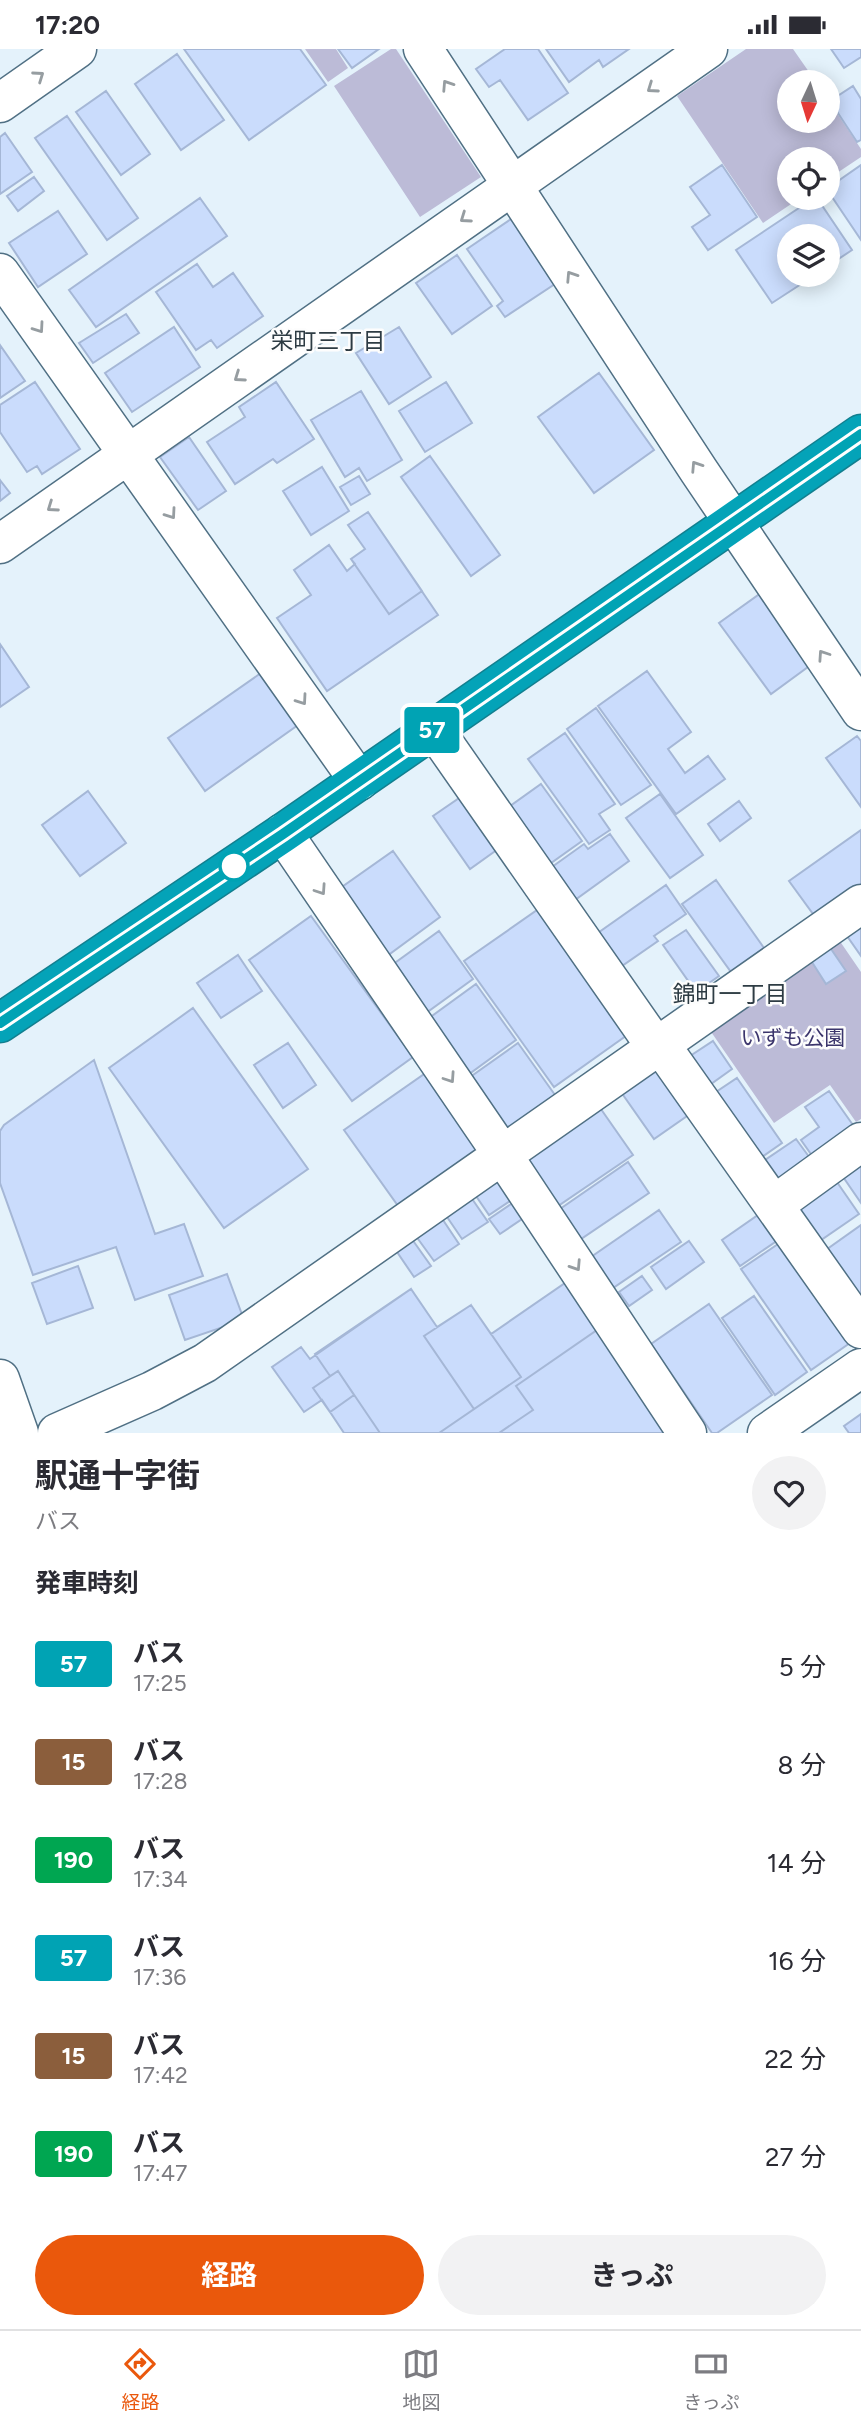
<!DOCTYPE html>
<html lang="ja">
<meta charset="utf-8">
<style>
:root{--surface:#fff;--page:#f2f2f3;--text:#2b2b33;--muted:#7c7c81;--line:#e1e1e2;--accent:#ea580c}
body{margin:0;font-family:Figtree,"Noto Sans JP",sans-serif;background:var(--page);color:var(--text);height:100vh;display:flex;flex-direction:column;font-size:26px;white-space:nowrap}
*{box-sizing:border-box;margin:0}
p{font-size:23px;color:var(--muted)}
.icon{flex:none;width:38px;height:38px;fill:none;stroke:currentColor;stroke-width:2;stroke-linecap:round;stroke-linejoin:round}
.map{position:relative;height:1384px;overflow:hidden}
.side{display:flex;flex-direction:column;background:var(--surface);flex:1}
.side>*{flex:none}
.badge{padding:0 14px;border-radius:5px;font-size:24px;line-height:46px}
.needle{width:46px;rotate:184deg}
.tools{position:absolute;left:777px;top:21px;display:grid;gap:14px}
.tools a{display:grid;place-items:center;width:63px;height:63px;border-radius:50%;background:var(--surface);box-shadow:0 4px 18px #0003;font-size:35px}
.map>.badge{position:absolute;translate:-50% -50%;box-shadow:0 0 0 4px #fff}
h2{padding:0 35px;font-size:26px;line-height:63px}
.round{display:grid;place-items:center;flex:none;width:74px;height:74px;border-radius:37px;background:var(--page)}
.head{display:flex;align-items:center;justify-content:space-between;height:119px;padding:0 35px}
h1{font-size:33px;font-weight:700;line-height:52px}
.primary-button{display:flex;gap:14px;margin-top:auto;padding:14px 35px}
.primary-button a{flex:1;height:80px;border-radius:42px;background:var(--accent);color:#fff;font-size:28px;font-weight:700;line-height:80px;text-align:center}
.primary-button a+a{background:var(--page);color:var(--text)}
ul{padding:0;list-style:none}
li{display:flex;align-items:center;gap:21px;height:98px;padding:0 35px}
li div{flex:1}
li b{display:block;font-size:26px}
li em{font-style:normal}
li .badge{min-width:77px;font-weight:700;text-align:center}
.status{display:flex;justify-content:space-between;align-items:center;height:49px;padding:0 35px;background:var(--surface);direction:ltr}
.status svg{height:19px;fill:currentColor}
.tab-bar{display:flex;justify-content:space-around;align-items:center;height:98px;border-top:2px solid var(--line);background:var(--surface);font-size:19px;color:var(--muted)}
.tab-bar a{display:grid;justify-items:center;gap:4px}
.tab-bar .active{color:var(--accent)}
.map>svg:first-child{display:block}
.green{fill:#bcbbd7}
.building{fill:#cadcfc;stroke:#a5b7d6;stroke-width:2}
.lines{fill:none;stroke-linecap:round;stroke-linejoin:round}
.minor-casing{stroke:#507084;stroke-width:41}
.highway-casing{stroke:#127f8f;stroke-width:41}
.minor{stroke:#fff;stroke-width:38}
.highway{stroke:#04a3b8;stroke-width:38}
.oneway{stroke:#969da1}
.line-casing{stroke:#fff;stroke-width:16}
.line{stroke:#00a3b4;stroke-width:10}
.stop-dot{fill:#fff;stroke:#00a3b4;stroke-width:3.5}
.labels{text-anchor:middle;stroke-width:5;stroke-linejoin:round;paint-order:stroke}
.park-label{font-size:21px;fill:#3b356c;stroke:#fdfdfd}
.neighbourhood-label{font-size:23px;fill:#2d3b43;stroke:#fdfdfd}
</style>
<div class="status"><b>17:20</b><svg viewBox="0 0 49 12"><path d="M0 12V9h3v3zM5 12V6h3v6zM10 12V3h3v9zM15 12V0h3v12zM26 1h20v11H26zM47 4h2v5h-2z"/></svg></div>
<div class="map">
<svg width="861" height="1384" viewBox="0 0 861 1384">
<rect width="100%" height="100%" fill="#e4f2fb"/>
<path class="green" d="M305,0H336L348,19L328,33Z
M391,0H396L481,128L420,168L334,37Z
M746,0H793L816,33H789V72H828V51L861,100V108L828,130V110H789V149H800L763,174L677,47Z
M837,888L861,923V1070L856,1073L830,1036L774,1074L707,977Z"/>
<path class="building" d="M184,0H300L326,36L249,91Z
M338,0H379L352,19Z
M505,0H538L568,44L528,71L500,31L489,38L476,20Z
M546,0H629L603,18L599,11L569,33Z
M831,0H861V8L844,19Z
M177,5L224,71L181,101L135,35Z
M853,37L861,50V91L857,93L830,52Z
M106,42L150,105L121,126L76,63Z
M67,67L138,169L107,191L35,89Z
M5,84L32,123L0,145V88Z
M722,116L757,168L708,201L692,178L710,166L690,138Z
M861,116V191L828,142V139Z
M34,128L44,142L18,162L7,147Z
M200,149L227,187L96,278L69,241Z
M814,149H817L852,201L828,217V187H789V226H815L772,254L736,201Z
M58,162L87,205L38,238L9,194Z
M517,166L561,231L505,268L497,257L503,252L467,200Z
M457,206L492,257L452,285L416,234Z
M197,215L213,238L233,224L263,267L217,299L211,291L196,301L156,243Z
M126,265L139,284L93,314L79,294Z
M174,278L200,318L132,363L105,324Z
M399,278L431,328L389,355L356,304Z
M0,296L25,332L0,349Z
M599,324L654,401L594,444L538,368Z
M35,333L80,400L42,425L37,417L27,423L0,383V356Z
M276,333L314,390L277,414L273,410L235,435L207,393L245,368L239,358Z
M446,333L472,374L425,403L399,362Z
M361,342L402,411L367,432L359,419L345,428L311,371Z
M189,388L226,442L198,461L160,408Z
M430,407L500,506L471,527L401,428Z
M322,418L349,462L311,486L283,442Z
M359,427L370,445L351,456L340,438Z
M0,431L10,444L0,452Z
M368,463L422,542L389,565L351,510L365,500L348,476Z
M368,463L438,566L327,642L277,569L311,546L294,521L329,496L347,522L355,515L351,510L365,500L348,476Z
M761,544L812,615L771,645L719,574Z
M0,595L29,638L0,658Z
M647,622L691,683L668,700L685,724L708,707L725,730L676,765L598,657Z
M261,624L298,676L205,742L168,689Z
M596,659L651,736L621,756L567,680Z
M565,684L615,755L599,765L610,781L589,795L528,710Z
M857,687L861,692V758L826,709Z
M541,735L582,792L544,819L503,762Z
M88,742L126,794L80,827L42,776Z
M468,743L505,795L470,820L433,767Z
M660,745L703,806L670,829L626,769Z
M739,752L751,769L720,792L708,775Z
M861,781V838L816,869L789,832Z
M610,785L629,812L568,856L545,823L584,795L588,800Z
M393,802L440,868L387,907L339,840Z
M716,831L764,899L731,923L682,855Z
M666,836L686,865L654,887L658,892L619,919L595,886Z
M540,859L630,984L554,1038L464,912Z
M861,862V907L840,877Z
M311,867L413,1008L352,1052L249,911Z
M686,881L719,927L696,943L663,896Z
M439,882L473,930L426,964L392,916Z
M829,897L846,922L826,935L810,910Z
M238,906L262,942L221,969L197,934Z
M476,935L516,991L465,1028L425,972Z
M193,959L308,1120L224,1179L109,1019Z
M713,992L732,1020L704,1040L684,1011Z
M288,994L316,1036L283,1059L254,1016Z
M518,994L560,1053L509,1090L466,1031Z
M94,1011L155,1185L184,1175L203,1227L135,1251L116,1198L33,1226L0,1134V1082L4,1076Z
M667,1011L700,1058L654,1090L621,1043Z
M430,1021L486,1101L401,1161L344,1081Z
M737,1029L782,1094L752,1115L707,1049Z
M829,1042L860,1086L818,1115L801,1091L819,1078L805,1058Z
M596,1053L633,1106L558,1157L521,1105Z
M796,1090L815,1116L772,1146L753,1119Z
M861,1107V1154L839,1122Z
M628,1113L649,1144L581,1190L560,1160Z
M830,1123L859,1165L808,1200L779,1158Z
M500,1126L516,1148L489,1166L474,1144Z
M468,1144L488,1173L462,1190L443,1162Z
M517,1151L528,1166L500,1185L489,1170Z
M768,1159L787,1185L740,1217L722,1191Z
M659,1161L681,1193L613,1239L591,1208Z
M439,1165L459,1195L434,1212L413,1183Z
M861,1176V1273L816,1208Z
M409,1186L431,1217L414,1228L393,1197Z
M790,1187L860,1287L811,1321L741,1220Z
M689,1192L704,1213L666,1240L651,1218Z
M78,1217L93,1259L47,1275L32,1234Z
M227,1225L244,1271L185,1291L169,1246Z
M642,1227L652,1241L629,1257L619,1243Z
M568,1232L673,1384H344L322,1351L304,1363L272,1318L301,1298L310,1310L411,1240L437,1278L471,1256L491,1285Z
M411,1240L437,1278L471,1256L521,1328L439,1384H380L338,1322L330,1327L315,1305Z
M754,1247L807,1323L775,1346L722,1269Z
M709,1255L772,1346L717,1384H712L651,1295Z
M471,1256L521,1328L474,1360L424,1287Z
M600,1279L673,1384H499L533,1361L516,1337Z
M338,1322L354,1346L330,1363L313,1339Z
M861,1365V1384H849L844,1377Z"/>
<g class="lines">
<defs>
<path id="minor" d="M423,0L699,422L861,662
M0,54L77,0
M0,224L359,732
M0,495L708,0
M434,680L656,998
M283,784L502,1105L687,1384
M660,995L861,1280
M774,1156L861,1093
M0,1330L19,1384
M57,1384L152,1342L205,1314L861,855
M767,1384L861,1319"/>
<path id="highway" d="M0,974L283,784L861,385"/>
</defs>
<use href="#minor" class="minor-casing"/>
<use href="#highway" class="highway-casing"/>
<use href="#minor" class="minor"/>
<use href="#highway" class="highway"/>
</g>
<defs><path id="oneway-chevron" d="M-2-3.5L2.5 0L-2 3.5" fill="none" stroke-width="1.6" stroke-linecap="round" stroke-linejoin="round" transform="scale(1.75)"/></defs>
<g class="oneway">
<use href="#oneway-chevron" transform="translate(39 27) rotate(-35)"/>
<use href="#oneway-chevron" transform="translate(447 36) rotate(-123)"/>
<use href="#oneway-chevron" transform="translate(652 39) rotate(145)"/>
<use href="#oneway-chevron" transform="translate(465 169) rotate(145)"/>
<use href="#oneway-chevron" transform="translate(571 227) rotate(-123)"/>
<use href="#oneway-chevron" transform="translate(39 279) rotate(55)"/>
<use href="#oneway-chevron" transform="translate(239 328) rotate(145)"/>
<use href="#oneway-chevron" transform="translate(696 417) rotate(-123)"/>
<use href="#oneway-chevron" transform="translate(52 458) rotate(145)"/>
<use href="#oneway-chevron" transform="translate(171 465) rotate(55)"/>
<use href="#oneway-chevron" transform="translate(823 606) rotate(-124)"/>
<use href="#oneway-chevron" transform="translate(302 651) rotate(55)"/>
<use href="#oneway-chevron" transform="translate(321 841) rotate(56)"/>
<use href="#oneway-chevron" transform="translate(450 1029) rotate(56)"/>
<use href="#oneway-chevron" transform="translate(576 1217) rotate(57)"/>
</g>
<g class="lines">
<defs>
<path id="line" d="M0,974L283,785L861,385"/>
</defs>
<use href="#line" class="line-casing"/>
<use href="#line" class="line"/>
</g>
<circle class="stop-dot" cx="234" cy="817" r="14"/>
<g class="labels">
<g class="park-label">
<text x="793" y="996">いずも公園</text>
</g>
<g class="neighbourhood-label">
<text x="328" y="300">栄町三丁目</text>
<text x="730" y="953">錦町一丁目</text>
</g>
</g>
</svg>
<div class="tools">
<a><svg class="needle" viewBox="-14 -14 28 28"><path d="M0-13l5 13h-10z" fill="#e53935"/><path d="M0 13l5-13h-10z" fill="#7c7c81"/></svg></a>
<a><svg class="icon" aria-label="locate" viewBox="0 0 24 24"><circle cx="12" cy="12" r="6"/><path d="M12 2v4M12 18v4M2 12h4M18 12h4"/></svg></a>
<a><svg class="icon" aria-label="layers" viewBox="0 0 24 24"><path d="M12 4l9 5-9 5-9-5zM3 14l9 5 9-5"/></svg></a>
</div>
<b class="badge" style="left:432px;top:681px;background:#00a3b4;color:#fff">57</b>
</div>
<section class="side">
<div class="head"><div><h1>駅通十字街</h1><p>バス</p></div><a class="round"><svg class="icon" aria-label="heart" viewBox="0 0 24 24"><path d="M12 20l-8-8c-3-5 5-10 8-4 3-6 11-1 8 4z"/></svg></a></div>
<h2>発車時刻</h2>
<ul>
<li><span class="badge" style="background:#00a3b4;color:#fff">57</span><div><b>バス</b><p>17:25</p></div><em>5 分</em></li>
<li><span class="badge" style="background:#8b5e3c;color:#fff">15</span><div><b>バス</b><p>17:28</p></div><em>8 分</em></li>
<li><span class="badge" style="background:#00a651;color:#fff">190</span><div><b>バス</b><p>17:34</p></div><em>14 分</em></li>
<li><span class="badge" style="background:#00a3b4;color:#fff">57</span><div><b>バス</b><p>17:36</p></div><em>16 分</em></li>
<li><span class="badge" style="background:#8b5e3c;color:#fff">15</span><div><b>バス</b><p>17:42</p></div><em>22 分</em></li>
<li><span class="badge" style="background:#00a651;color:#fff">190</span><div><b>バス</b><p>17:47</p></div><em>27 分</em></li>
</ul>
<div class="primary-button"><a>経路</a><a>きっぷ</a></div>
</section>
<nav class="tab-bar">
<a class="active"><svg class="icon" aria-label="directions" viewBox="0 0 24 24"><path d="M12 3l9 9-9 9-9-9zM9 14v-3h6M13 9l2 2-2 2"/></svg>経路</a>
<a><svg class="icon" aria-label="map" viewBox="0 0 24 24"><path d="M3 6l6-2 6 2 6-2v14l-6 2-6-2-6 2zM9 4v14M15 6v14"/></svg>地図</a>
<a><svg class="icon" aria-label="tickets" viewBox="0 0 24 24"><path d="M3 7h18v10H3zM15 7v10"/></svg>きっぷ</a>
</nav>
